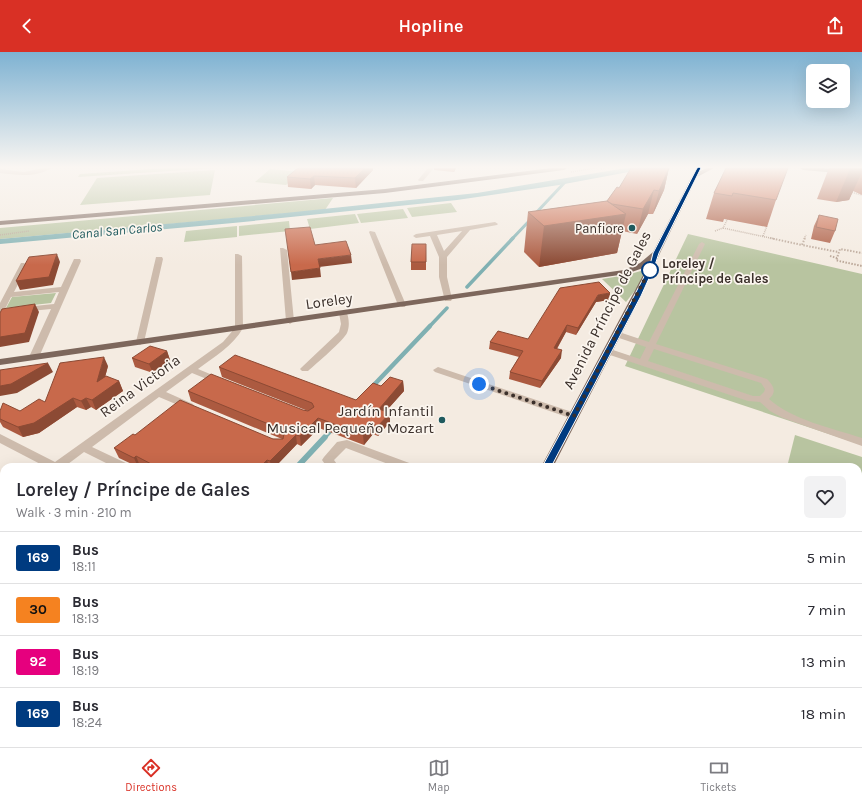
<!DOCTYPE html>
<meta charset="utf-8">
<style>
:root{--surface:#fff;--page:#f2f2f3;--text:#2b2b33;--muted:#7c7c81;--line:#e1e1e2;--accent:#d93025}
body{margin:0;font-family:Karla,sans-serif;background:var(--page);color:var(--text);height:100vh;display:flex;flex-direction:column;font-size:15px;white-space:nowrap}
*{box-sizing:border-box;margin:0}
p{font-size:13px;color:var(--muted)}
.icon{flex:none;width:22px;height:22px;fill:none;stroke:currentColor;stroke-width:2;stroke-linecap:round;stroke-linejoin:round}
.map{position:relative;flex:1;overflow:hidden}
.panel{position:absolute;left:0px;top:411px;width:862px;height:284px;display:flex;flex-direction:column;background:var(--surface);border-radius:12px 12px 0 0;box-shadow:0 4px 16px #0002}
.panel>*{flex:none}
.badge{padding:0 8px;border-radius:3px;font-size:14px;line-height:26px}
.fabs{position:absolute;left:806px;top:12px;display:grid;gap:8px}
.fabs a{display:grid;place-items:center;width:44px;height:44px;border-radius:6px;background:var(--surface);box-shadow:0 4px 16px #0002;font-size:20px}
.you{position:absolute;width:20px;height:20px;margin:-10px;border:3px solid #fff;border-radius:50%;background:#1a73e8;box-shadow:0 0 0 6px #1a73e833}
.map>.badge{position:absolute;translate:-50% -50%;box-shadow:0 0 0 2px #fff}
.round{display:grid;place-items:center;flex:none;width:42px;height:42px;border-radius:6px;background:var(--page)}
.head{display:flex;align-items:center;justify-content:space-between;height:68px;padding:0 16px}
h1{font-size:19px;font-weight:600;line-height:30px}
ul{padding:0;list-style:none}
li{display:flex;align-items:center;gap:12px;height:52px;padding:0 16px;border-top:1px solid var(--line)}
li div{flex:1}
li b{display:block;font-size:15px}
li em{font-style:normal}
li .badge{min-width:44px;font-weight:700;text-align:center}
header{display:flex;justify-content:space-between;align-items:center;height:52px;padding:0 16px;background:var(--accent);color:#fff;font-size:18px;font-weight:600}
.tab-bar{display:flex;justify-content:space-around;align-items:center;height:56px;border-top:1px solid var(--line);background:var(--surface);font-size:11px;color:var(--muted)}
.tab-bar a{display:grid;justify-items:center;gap:2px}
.tab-bar .selected{color:var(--accent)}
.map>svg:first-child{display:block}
.green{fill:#b8c4a0}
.water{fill:#7fb0b2}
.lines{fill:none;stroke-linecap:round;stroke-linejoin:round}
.stream-far4{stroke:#7fb0b2;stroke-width:3}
.stream-far3{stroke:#7fb0b2;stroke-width:3.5}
.stream-far2{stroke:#7fb0b2;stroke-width:4.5}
.stream-far1{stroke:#7fb0b2;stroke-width:5.5}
.stream{stroke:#7fb0b2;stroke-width:6}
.path-far1{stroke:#b9a596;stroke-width:1.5;stroke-dasharray:1 1;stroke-linecap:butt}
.path{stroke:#b9a596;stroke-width:2;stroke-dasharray:1.5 1.5;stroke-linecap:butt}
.minor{fill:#cdbbac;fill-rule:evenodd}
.major{fill:#7d675c;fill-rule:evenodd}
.wall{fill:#ac5a40}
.shaded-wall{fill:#8c4a34}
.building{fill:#c8694b;stroke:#8c4a34}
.line{fill:#003b80;stroke:#fff}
.walk{stroke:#3b302b;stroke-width:4;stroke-dasharray:0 7.2}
.poi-dot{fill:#1f5a5e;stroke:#fbf5ee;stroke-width:1.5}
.stop-dot{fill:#fff;stroke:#003b80;stroke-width:2}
.labels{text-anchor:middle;stroke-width:3.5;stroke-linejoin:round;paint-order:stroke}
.far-poi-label{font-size:13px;fill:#3b302b;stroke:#fbf5ee;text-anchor:end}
.far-water-label{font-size:13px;font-style:italic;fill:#1f5a5e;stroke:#fbf5ee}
.far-stop-label{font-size:13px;font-weight:bold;fill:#3b302b;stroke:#fbf5ee;text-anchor:start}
.street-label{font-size:15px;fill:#3b302b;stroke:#fbf5ee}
.poi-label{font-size:15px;fill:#3b302b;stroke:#fbf5ee;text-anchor:end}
</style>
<header><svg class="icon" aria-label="back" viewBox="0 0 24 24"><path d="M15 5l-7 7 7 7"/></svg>Hopline<svg class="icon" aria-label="share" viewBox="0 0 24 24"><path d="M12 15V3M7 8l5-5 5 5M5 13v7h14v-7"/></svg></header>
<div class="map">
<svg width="862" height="695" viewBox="0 0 862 695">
<rect width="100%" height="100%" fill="#f4ebe1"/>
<path class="green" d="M166,116H216L78,125L80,122Z
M270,117L300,120L286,133L255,130Z
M215,118L210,143L80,153L97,126Z
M333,146L325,158L0,187V176Z
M451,151L457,160L412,165L407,156Z
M403,157L408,166L361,171L357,162Z
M355,162L359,171L310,177L307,167Z
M289,169L290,179L239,184V174Z
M237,174V185L184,190L186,179Z
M688,182L862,222V393L625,314Z
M644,218H646L640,232L626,250L602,227L627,223Z
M56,241L51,251L6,256L12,245Z
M795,383L862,405V495L858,494V415H787Z
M858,499L862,501V627L858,625Z"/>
<path class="water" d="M626,116H650L559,133L457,148L233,171L0,192V187L285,161L477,141Z"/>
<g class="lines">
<path class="stream-far4" d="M535,162L566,129
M512,187L530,168"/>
<path class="stream-far3" d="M467,235L513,186
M429,275L447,256"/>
<path class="stream-far2" d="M372,335L430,274
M324,386L334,375"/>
<path class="stream-far1" d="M297,415L325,385"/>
<path class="stream" d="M33,695L36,691"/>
<path class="path-far1" d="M601,117L605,116
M571,120L595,116
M850,140L862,143
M723,176L775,187
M715,179L723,176L728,166
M0,183L29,179
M763,184L767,174
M804,187L806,183"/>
<path class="path" d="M770,186L802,193
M805,186L802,193L838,200
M830,204L837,206L840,197L862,201
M837,206L836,208L839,209L862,214"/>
<path class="minor" d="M43,116H51C37,126 16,123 0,121V117L24,120Z
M428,116H434L423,129H419L418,128Z
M495,170L498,172L497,173L470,178L447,205V225L452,247L451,249H445L439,225V205L430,184L416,186L413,184L416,182ZM462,179L444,199L437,183Z
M370,179L375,180L406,253L405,255H402L398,253L369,180Z
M702,190L705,192L656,292L767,327C774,334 777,340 769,347C792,368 832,376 862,386V394L783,366L770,359L760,350L748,349L604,301L602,299L607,296L640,307L646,295L613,284L612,282L616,279L649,290L699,192ZM654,297L761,331L765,337L764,340L760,344H753L648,309Z
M280,196H283L287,198L294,269L290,272L286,269Z
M235,202H238L242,204L243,276C233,294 214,305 198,317L222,327L224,329L219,332L192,321L166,340L193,352L194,354L193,356H185L159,345L92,395L128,412L130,415H114L84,400L64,415H46L0,391V382L55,410L223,290L235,276Z
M156,205H162L163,207L144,290L140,293L136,290Z
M74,207H80L81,209L39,305L34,308L31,307L29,305L51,257L0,262V251L21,211H24L28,213L14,240L61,235ZM59,240L54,252L5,257L11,245Z
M340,259H346C349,265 350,274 347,281C344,288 316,312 308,319H302L300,317L302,315L339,280L341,272L339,261Z
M438,315L578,362L579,364L574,367L570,366L435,320L433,318Z
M347,388L412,412L414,415H396L346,396L334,408L339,415H327L322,408L324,405L337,390Z
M4,448V459L0,461V450Z
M0,463L4,464V476L0,475Z
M333,691H355L356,695H334Z
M835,691H853L854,695H836Z"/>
<path class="major" d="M551,116H567L564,118L385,141L0,173V169L385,137Z
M696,116H702L700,119L707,116H714L697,125L660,201L641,244L553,415H541L649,212L646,215L626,222L0,313V307L624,218L640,211L653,200Z
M800,116H823L862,119V123L803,118Z
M392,691H409L408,695H391Z"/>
</g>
<path class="wall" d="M434,116H456L454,120L434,118Z
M669,116L664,138L653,162H648L637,182L622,179L617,201L539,215L524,200L528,160L607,149L619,136Z
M726,116L776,148L767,175L724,167L723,170L706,167L714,141Z
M829,116H862V143L853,139L849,148L836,150L817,147Z
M373,118L356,136L315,133L311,137L288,135L287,125Z
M819,163L835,179L830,191L811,187L814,174Z
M426,192V218H411V210Z
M610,241L609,248L596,250L576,283L566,280L557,297L561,306L540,336L509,327L510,320L519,305L489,297L490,290L528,287Z
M167,299L170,308L153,321L135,315L132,306Z
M108,314L105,325L119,329L123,339L96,358L91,355L86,358L77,355L39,381L23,385L3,375L0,370V359H20L45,350Z
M219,315L356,348L381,334L403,329L404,339L386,359L390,370L378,384L373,382L364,393L319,376L301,394L297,392L275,415H142L140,414L138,415L119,406L114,396L135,383L282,387L191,349L188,339L308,359L222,325Z
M0,579L4,582V640L0,636L3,631L0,629Z"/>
<path class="shaded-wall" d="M365,116H373V118L356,136L355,126Z
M454,116H456L454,120Z
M669,116L664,138L653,162L659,139Z
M855,116H862V120L849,148L836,150L850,117Z
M314,124L315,133L311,137L310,127Z
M654,138L648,162L637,182L643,157Z
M626,162L617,201L539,215L544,174Z
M57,202L60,210L53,233L20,238L16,229Z
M351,203L352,211L319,215L318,207Z
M320,216L321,225L292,228L291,220Z
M610,241L609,248L596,250L576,283L578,276L598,243Z
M35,252L39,260L29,290L0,295V285Z
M567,273L566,280L553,303L554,296Z
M562,298L561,306L540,336L542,329Z
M167,299L170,308L153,321L149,312Z
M104,305L108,314L101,340L97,330Z
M48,311L53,320L17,341L0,344V334Z
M119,329L123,339L96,358L92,348Z
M403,329L404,339L380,366L379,357Z
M73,346L77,355L39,381L23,385L18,375Z
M86,346L91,355L86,358L81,349Z
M390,361V370L378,384V374Z
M318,366L319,376L301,394L300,384Z
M372,372L373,382L364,393L363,383Z
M296,383L297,392L275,415H271L270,409Z
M136,404L140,414L138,415L134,406Z
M267,408L269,415H260Z
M518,691H520L518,695H516Z"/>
<path class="building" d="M298,116H365L355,126L314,124L310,127L287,125Z
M631,116H669L659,139L654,138L643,157L612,152L607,149L617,135L619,136Z
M726,116H788L776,148L733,141L732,144L714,141Z
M607,149L626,162L544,174L528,160Z
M819,163L838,167L835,179L816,175Z
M310,175L315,193L346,189L351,203L318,207L320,216L291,220L285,177Z
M412,192H426V210H411Z
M57,202L49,225L16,229L29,205Z
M599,230L610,241L598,243L578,276L567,273L554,296L562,298L542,329L510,320L523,299L490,290L498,279L528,287L560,236Z
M35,252L25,281L0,285V261L2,257Z
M150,294L167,299L149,312L132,306Z
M235,303L356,348L373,331L381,334L390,325L403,329L379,357L390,361L378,374L372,372L363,383L318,366L300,384L296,383L270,409L267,408L260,415H157L136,404L134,406L114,396L133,382L135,383L180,348L273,387H283L284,382L283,378L188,339L211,322L303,358L308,359L314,355L312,351L219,315Z
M104,305L97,330L106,324L119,329L92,348L86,346L81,349L73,346L34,371L18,375L0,367V359L3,351L20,359L39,347L45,350L60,311Z
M48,311L11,332L0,334V318Z
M422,412L428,415H420Z
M0,579L4,582V629L0,626Z
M4,630V638L0,635V634Z
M102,691H198L204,695H107L102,692Z
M470,691H518L516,695H468Z
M585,691H687L689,695H569Z
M750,691H839L841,695H734Z
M32,693L35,695H30Z
M283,693L287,695H282Z"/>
<linearGradient id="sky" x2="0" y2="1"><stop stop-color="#7eb2d2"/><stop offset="0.54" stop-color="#faf6f2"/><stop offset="1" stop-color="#faf6f2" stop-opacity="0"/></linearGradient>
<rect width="862" height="213" fill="url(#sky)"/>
<path class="line" d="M699,115L701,116L659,201L655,213L641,244L551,415L547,418L543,417L542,415L634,244L650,213L653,201L697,116Z"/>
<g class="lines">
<path class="walk" d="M479,332L574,364L652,213L650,218"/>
</g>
<g class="poi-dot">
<circle cx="632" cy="176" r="4"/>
<circle cx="442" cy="368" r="4"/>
</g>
<circle class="stop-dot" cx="650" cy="218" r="8"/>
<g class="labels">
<g class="far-poi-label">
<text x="624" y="181">Panfiore</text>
</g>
<g class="far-water-label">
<text transform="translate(117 178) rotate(-5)" y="5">Canal San Carlos</text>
</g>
<g class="far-stop-label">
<text x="662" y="216">Loreley /<tspan x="662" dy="15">Príncipe de Gales</tspan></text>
</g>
<g class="street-label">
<text transform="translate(329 249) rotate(-8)" y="5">Loreley</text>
<text transform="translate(607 258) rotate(-63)" y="5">Avenida Príncipe de Gales</text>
<text transform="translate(140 334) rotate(-36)" y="5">Reina Victoria</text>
</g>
<g class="poi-label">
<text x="434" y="364">Jardín Infantil<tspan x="434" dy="17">Musical Pequeño Mozart</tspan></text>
</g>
</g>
</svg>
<div class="fabs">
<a><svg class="icon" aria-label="layers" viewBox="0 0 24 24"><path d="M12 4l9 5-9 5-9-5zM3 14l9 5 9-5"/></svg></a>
</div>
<div class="you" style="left:479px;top:332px"></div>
<section class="panel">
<div class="head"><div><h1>Loreley / Príncipe de Gales</h1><p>Walk · 3 min · 210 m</p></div><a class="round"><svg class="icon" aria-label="heart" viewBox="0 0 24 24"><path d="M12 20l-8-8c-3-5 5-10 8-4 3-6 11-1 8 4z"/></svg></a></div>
<ul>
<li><span class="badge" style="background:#003b80;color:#fff">169</span><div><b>Bus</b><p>18:11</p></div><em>5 min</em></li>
<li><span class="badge" style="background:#f58220;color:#111">30</span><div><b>Bus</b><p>18:13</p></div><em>7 min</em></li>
<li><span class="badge" style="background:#e6007e;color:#fff">92</span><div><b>Bus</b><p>18:19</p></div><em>13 min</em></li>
<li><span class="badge" style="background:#003b80;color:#fff">169</span><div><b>Bus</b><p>18:24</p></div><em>18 min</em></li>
</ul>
</section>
</div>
<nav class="tab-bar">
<a class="selected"><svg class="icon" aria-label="directions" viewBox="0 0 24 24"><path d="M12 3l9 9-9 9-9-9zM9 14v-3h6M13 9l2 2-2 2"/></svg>Directions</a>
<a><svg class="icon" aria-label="map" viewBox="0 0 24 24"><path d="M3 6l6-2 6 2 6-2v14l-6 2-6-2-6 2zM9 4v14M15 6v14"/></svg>Map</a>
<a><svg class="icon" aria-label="tickets" viewBox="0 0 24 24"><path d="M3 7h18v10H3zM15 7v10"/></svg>Tickets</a>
</nav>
